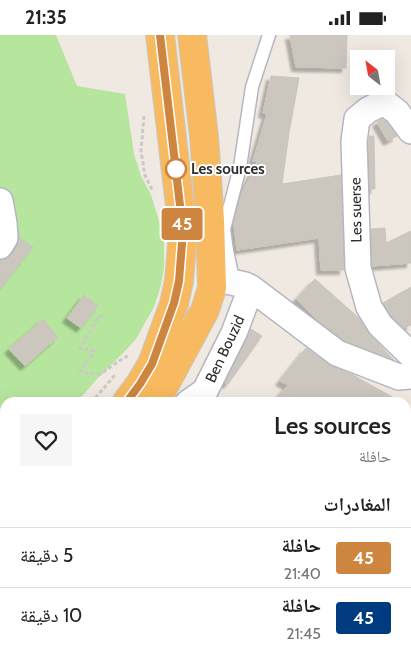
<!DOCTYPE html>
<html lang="ar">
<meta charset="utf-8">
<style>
:root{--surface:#fff;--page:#f6f6f6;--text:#222;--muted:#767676;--line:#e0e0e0}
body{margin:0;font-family:Cabin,"Noto Naskh Arabic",sans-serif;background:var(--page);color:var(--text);direction:rtl;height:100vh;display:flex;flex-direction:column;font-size:19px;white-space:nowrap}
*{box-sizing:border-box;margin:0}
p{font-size:16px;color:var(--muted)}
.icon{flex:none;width:28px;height:28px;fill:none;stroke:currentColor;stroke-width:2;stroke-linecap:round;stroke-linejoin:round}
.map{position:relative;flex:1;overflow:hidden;direction:ltr}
.details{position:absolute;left:0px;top:362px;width:411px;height:261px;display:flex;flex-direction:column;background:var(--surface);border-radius:15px 15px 0 0;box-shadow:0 5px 20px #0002;direction:rtl}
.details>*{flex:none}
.badge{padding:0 10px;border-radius:4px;font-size:18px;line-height:32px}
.needle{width:32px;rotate:329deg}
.controls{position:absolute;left:350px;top:15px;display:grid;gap:10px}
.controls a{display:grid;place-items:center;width:45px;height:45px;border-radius:0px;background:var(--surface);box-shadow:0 5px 20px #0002;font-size:25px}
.map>.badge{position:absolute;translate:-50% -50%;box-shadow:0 0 0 2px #fff}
h2{padding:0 20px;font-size:19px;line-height:45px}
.round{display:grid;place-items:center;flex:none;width:52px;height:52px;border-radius:0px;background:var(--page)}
.overview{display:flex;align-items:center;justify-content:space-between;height:85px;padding:0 20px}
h1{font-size:24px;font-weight:600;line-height:38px}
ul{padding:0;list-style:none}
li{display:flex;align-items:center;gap:15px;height:60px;padding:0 20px;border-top:1px solid var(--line)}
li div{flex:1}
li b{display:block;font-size:19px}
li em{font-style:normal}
li .badge{min-width:55px;font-weight:700;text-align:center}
.status{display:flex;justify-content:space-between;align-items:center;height:35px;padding:0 25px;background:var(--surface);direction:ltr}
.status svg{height:14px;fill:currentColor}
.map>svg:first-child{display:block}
.green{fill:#b6e59e}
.building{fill:#cbc7bf;stroke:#cbc5ba;filter:url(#shadow)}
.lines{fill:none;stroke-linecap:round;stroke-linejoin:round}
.service-casing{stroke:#b4b7c1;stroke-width:15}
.minor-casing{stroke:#b4b7c1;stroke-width:28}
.trunk-casing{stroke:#c9c9c9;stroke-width:30}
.path{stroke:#c9c9c9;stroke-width:3;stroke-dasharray:4 2.5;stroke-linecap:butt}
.service{stroke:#fff;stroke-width:12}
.minor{stroke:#fff;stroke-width:25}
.trunk{stroke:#f8ba60;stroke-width:28}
.line-casing{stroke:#fff;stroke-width:11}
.line{stroke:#cd853f;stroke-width:8}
.stop-dot{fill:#fff;stroke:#cd853f;stroke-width:2.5}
.labels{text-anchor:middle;stroke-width:4;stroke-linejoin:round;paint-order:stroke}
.stop-label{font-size:15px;font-weight:bold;fill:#2e2e2e;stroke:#fff;text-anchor:start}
.street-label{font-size:15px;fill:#2e2e2e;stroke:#fff}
</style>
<div class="status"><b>21:35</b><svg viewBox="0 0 49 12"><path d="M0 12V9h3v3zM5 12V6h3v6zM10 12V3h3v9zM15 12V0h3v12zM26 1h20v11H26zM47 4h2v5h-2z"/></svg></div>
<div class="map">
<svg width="411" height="623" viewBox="0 0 411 623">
<defs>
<filter id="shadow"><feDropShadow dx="-4.5" dy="4.5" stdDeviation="1" flood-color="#0004"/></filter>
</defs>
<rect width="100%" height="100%" fill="#efe9e1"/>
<path class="green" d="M0,0H56L77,51L125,59L134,119L141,141L151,160L164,202V232L161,250L154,272L136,304L127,314L96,345L77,367L5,368V451L0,457Z
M130,619H172L174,623H131Z"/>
<path class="building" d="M290,0H347L346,33L296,32Z
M271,41L299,43L289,98L282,149L341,140L344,235H321L319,203L237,215L234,189L242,158L258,126H253L267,79L263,78Z
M382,84L387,87L397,101L388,106L377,87Z
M369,101H374L375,154H370Z
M385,193L386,208L411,196V228L372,231L371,194Z
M19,202L33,212L0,254V225L7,223L12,219L17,211Z
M315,244L360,284L370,300L394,325L344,305L319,287L296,264Z
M411,252V290L404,293L391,281L383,268Z
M84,260L98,271L81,293L67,283Z
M43,284L58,302L25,331L9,314Z
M251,294L262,301L228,349L225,348L247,304Z
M306,313L332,331L353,340L403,368H272L288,350L280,346Z"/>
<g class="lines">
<defs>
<path id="service" d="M234,248L227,216L224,194L240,132L252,52L269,0"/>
<path id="minor" d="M411,96L397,77L384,67L368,75L357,84L354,106L358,233L369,272L380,290L411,320
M0,166L4,188L5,203L0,211
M212,243L245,250L251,253L337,318L399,342L411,341
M188,368L205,356L234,298L251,253
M406,509L411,508"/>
<path id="trunk" d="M126,368L140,349L152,329L174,269L179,246L183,197L160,0
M155,368L205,275L212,253L210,185L204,101L192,0
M0,539L5,525
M19,623L20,619"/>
</defs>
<use href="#service" class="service-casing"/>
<use href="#minor" class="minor-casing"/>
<use href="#trunk" class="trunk-casing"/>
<path class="path" d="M144,81L141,116L145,140L153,157
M103,280L98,283L80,313L94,316L80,337L101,339L119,326L129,320
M91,368L115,340
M0,478L5,471"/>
<use href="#service" class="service"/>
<use href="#minor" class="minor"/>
<use href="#trunk" class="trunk"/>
</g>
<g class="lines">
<defs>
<path id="line" d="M126,368L140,349L152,329L174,268L179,246L183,196L160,0"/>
</defs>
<use href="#line" class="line-casing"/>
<use href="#line" class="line"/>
</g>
<circle class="stop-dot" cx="176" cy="134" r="10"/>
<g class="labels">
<g class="stop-label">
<text x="191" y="139">Les sources</text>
</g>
<g class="street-label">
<text transform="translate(356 175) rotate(-91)" y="5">Les suerse</text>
<text transform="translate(225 314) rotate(-65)" y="5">Ben Bouzid</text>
</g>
</g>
</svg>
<div class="controls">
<a><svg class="needle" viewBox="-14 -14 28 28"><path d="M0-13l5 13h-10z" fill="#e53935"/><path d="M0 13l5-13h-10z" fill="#767676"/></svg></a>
</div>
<b class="badge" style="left:182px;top:189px;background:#cd853f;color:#fff">45</b>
<section class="details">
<div class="overview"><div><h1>Les sources</h1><p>حافلة</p></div><a class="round"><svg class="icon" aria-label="heart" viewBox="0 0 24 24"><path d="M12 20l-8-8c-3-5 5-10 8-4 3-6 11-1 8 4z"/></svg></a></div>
<h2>المغادرات</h2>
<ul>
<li><span class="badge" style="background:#cd853f;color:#fff">45</span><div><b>حافلة</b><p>21:40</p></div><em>5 دقيقة</em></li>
<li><span class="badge" style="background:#003b80;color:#fff">45</span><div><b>حافلة</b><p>21:45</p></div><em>10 دقيقة</em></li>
</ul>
</section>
</div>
